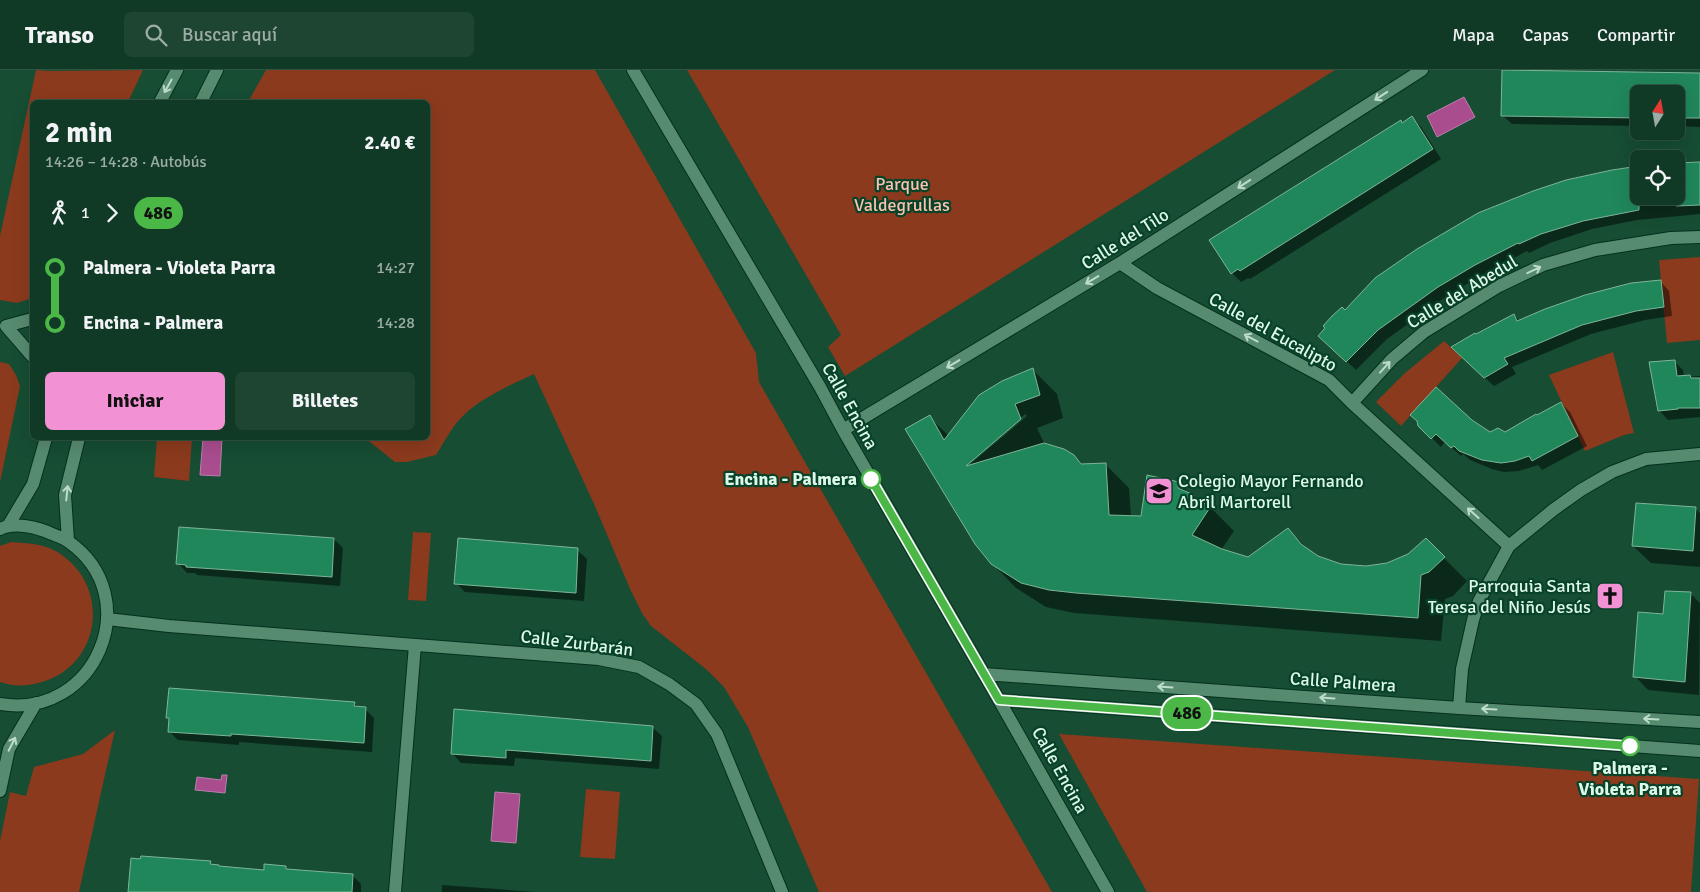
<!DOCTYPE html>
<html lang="es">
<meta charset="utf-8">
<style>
:root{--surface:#103a26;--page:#1e4532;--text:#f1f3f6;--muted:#9cada7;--line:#305443;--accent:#f391d5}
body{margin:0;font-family:Signika,sans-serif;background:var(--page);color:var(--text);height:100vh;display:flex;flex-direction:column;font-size:19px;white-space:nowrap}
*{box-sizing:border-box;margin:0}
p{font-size:16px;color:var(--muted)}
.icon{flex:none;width:28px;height:28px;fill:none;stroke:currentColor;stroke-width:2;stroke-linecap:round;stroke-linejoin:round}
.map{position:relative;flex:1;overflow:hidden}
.panel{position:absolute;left:30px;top:30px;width:400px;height:340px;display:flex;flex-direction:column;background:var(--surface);border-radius:8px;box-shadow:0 5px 20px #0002,0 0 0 1px var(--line)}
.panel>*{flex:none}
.badge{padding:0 10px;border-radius:16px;font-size:18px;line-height:32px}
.needle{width:32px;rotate:11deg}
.fabs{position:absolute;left:1630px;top:15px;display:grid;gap:10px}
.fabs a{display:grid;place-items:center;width:55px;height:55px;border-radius:8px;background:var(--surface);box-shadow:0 5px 20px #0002,0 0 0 1px var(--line);font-size:25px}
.map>.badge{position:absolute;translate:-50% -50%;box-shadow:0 0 0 2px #fff}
.legs{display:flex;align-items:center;gap:8px;height:55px;padding:0 15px;font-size:16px}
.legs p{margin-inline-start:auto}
.overview{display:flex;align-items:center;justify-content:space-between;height:85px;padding:0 15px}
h1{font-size:28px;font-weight:700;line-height:38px}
.cta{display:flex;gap:10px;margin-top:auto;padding:10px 15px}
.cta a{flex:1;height:58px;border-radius:8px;background:var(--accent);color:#111;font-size:20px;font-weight:700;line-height:58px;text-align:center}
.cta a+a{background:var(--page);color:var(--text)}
ul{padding:0 15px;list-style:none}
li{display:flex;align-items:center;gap:18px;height:55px;font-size:19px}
li i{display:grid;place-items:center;width:8px;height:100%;margin:0 6px;background:currentColor}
li i::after{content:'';width:12px;height:12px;margin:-6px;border:4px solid;border-radius:50%;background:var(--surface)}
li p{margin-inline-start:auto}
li:first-child i{background:linear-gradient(#0000 50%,currentColor 0)}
li:last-child i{background:linear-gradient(currentColor 50%,#0000 0)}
header{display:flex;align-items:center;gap:30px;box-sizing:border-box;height:70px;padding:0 25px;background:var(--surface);border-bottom:1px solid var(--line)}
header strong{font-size:24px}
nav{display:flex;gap:28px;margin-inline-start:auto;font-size:18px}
.search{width:350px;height:45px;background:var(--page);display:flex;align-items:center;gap:12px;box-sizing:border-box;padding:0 18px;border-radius:8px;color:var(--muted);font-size:19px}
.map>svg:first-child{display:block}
.green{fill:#8b3a1d}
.water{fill:#a94d8f;stroke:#b980aa}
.shadow{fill:#0007;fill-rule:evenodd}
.building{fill:#20875b;stroke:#7fb597}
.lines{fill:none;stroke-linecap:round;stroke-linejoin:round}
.pedestrian-casing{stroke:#05301d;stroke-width:14}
.minor-casing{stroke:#05301d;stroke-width:14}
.secondary-casing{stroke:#05301d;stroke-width:14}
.pedestrian{stroke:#578b6f;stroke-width:12}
.minor{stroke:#578b6f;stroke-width:12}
.secondary{stroke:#578b6f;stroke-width:12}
.oneway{stroke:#bcddca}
.line-1-casing{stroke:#fff;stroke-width:11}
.line-1{stroke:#4ab747;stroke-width:8}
.stop-1-dot{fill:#fff;stroke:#4ab747;stroke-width:2.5}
.labels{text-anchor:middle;stroke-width:4.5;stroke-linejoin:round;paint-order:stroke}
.park-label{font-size:18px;fill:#f9c1ae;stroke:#074229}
.street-label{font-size:18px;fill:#ddf8e8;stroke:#074229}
.stop-label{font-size:18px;font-weight:bold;fill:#ddf8e8;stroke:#074229;text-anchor:end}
.poi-label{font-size:18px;fill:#ddf8e8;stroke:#074229;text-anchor:start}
</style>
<header>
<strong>Transo</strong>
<div class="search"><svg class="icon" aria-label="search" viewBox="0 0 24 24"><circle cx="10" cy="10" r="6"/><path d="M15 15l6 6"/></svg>Buscar aquí</div>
<nav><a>Mapa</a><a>Capas</a><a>Compartir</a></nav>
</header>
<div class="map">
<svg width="1700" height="822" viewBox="0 0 1700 822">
<rect width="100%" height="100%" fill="#164d33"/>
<path class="green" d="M36,0L49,1L143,0L128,32H32V228L17,233L0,230V166Z
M266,0H595L756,283L759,312L1052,822H819L748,657L724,617L706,599L651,556L642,543L631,521L594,434L534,304C514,313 482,328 466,343C453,354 445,371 436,385L407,392H395L365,368H428V32H248Z
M687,0H1335L845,306L828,277L841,265Z
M1700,187V270L1667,273L1659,190Z
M1444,271L1462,288L1401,356L1376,332L1405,303Z
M1613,282L1634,363L1624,365L1585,381L1549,305Z
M0,292L9,294L16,305L20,316L0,412Z
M157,368H192L189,411L154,407Z
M413,462L431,463L426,531L408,530Z
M11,472C29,473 47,474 62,485C111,520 100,595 42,612C29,616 13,617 0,612V476Z
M115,660L79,822H0V771L10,722L26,726L34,697L83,684Z
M1059,664L1699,709L1691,822H1147Z
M586,719L620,722L615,789L580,787Z"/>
<path class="water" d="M1464,27L1475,47L1437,67L1427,46Z
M203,368H222L220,406L200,405Z
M222,705H227L225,723L195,720L197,707L221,710Z
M495,722L520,724L516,773L491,771Z"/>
<path class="shadow" d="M1503,0L1700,4V57L1676,56V24H1639V56L1512,54L1502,45Z
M1412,48L1421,57L1441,89L1250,209L1248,208L1241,212L1232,203L1402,54Z
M1700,94V144L1637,150L1592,159L1550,173L1529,183L1527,181L1484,204L1447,226L1387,269L1356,300L1329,275L1345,242L1376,209L1639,126H1676Z
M1660,211L1669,221L1672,246L1645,250L1591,264L1512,297L1516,304L1494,316L1461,286L1476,266L1514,245L1520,251Z
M1674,291L1683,300L1684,307L1700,306V347L1668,350L1659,340Z
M1033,300L1057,324L1063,348L1037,358L1044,373L1073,386L1083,395L1105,394L1129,418L1131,447H1142L1178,413L1201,434L1210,437L1234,461L1221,480L1248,489L1288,460L1309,480L1318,487L1341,495L1366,497L1387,494L1409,485L1426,470L1467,511L1453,526L1445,529L1441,571L1074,543L1046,537L1016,518L992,493L929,347L949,366ZM1025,344L1027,346L968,396L970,391Z
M1561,333L1570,342L1587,376L1542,400L1538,395L1519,401L1504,402L1492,399L1470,390L1463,384L1461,386L1445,372L1441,377L1429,365L1472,350L1490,363H1505Z
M1696,439L1700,443V497L1651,493L1633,476Z
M334,469L343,478L340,516L197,505L195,503H187L178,493Z
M577,480L587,489L584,531L465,522L456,513Z
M1690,523L1700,533L1699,625L1648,620L1635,606L1664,545Z
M354,633L359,638L365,639L374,648L372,682L239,672V675L178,670L169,661L170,650L168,648Z
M652,657L662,666L659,699L515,688L514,696L461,693L452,683Z
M210,792L213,795L221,798L265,801L286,797L289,801L352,805L361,814V822H129Z
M442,815L535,822H442Z"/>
<path class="building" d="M1502,0L1700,3V48H1676V24H1639V48L1501,46Z
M1412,46L1433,79L1240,201L1238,199L1231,204L1209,170L1401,50L1402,53Z
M1700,92V135L1676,136V93Z
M1639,96V140L1583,151L1541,164L1519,174L1518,173L1475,195L1438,217L1378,260L1346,292L1318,266L1325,258L1323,256L1332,246L1342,237L1345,240L1375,208L1417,179L1478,143L1533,121L1566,110L1612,100Z
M1661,210L1664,237L1636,241L1582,255L1504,288L1508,294L1484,308L1451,277L1475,263L1476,264L1514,244L1517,251L1545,239L1585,225L1631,213Z
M1675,290L1677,306L1690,305L1691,308H1700V338H1678V339L1658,341L1649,292Z
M1033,298L1040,325L1015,334L1021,349L966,396L1044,373L1064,379L1074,385L1081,394L1106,393L1109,445L1141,446L1147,405L1179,412L1178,418L1194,425L1193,429L1211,436L1192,465L1222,479L1248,487L1288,458L1301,474L1318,486L1341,494L1366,496L1387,493L1408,484L1426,468L1445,487L1429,502L1421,505L1418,548L1076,523L1049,520L1021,513L991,494L975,474L905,359L930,345L944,370L979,325L1002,311Z
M1436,317L1472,350L1490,362L1498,358L1505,362L1536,344L1537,345L1561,332L1578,366L1532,391L1529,386L1515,391L1501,393L1482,390L1459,381L1454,376L1451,378L1436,364L1431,369L1418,356L1417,351L1410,345Z
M1636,433L1696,437L1693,481L1632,476Z
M179,457L334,468L332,507L186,497V495L176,494Z
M458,468L578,478L576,523L454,514Z
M1665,521L1691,522L1685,612L1633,607L1638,542L1663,544Z
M169,618L355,632L354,636L366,637L364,673L231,664V666L168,662L169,648H166Z
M454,639L653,656L651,691L506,680V688L451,684Z
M141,786L211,791L210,794L219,795V796L264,800V794L286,796V799L353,804L352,822H128L131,788L140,789Z"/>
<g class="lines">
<defs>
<path id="pedestrian" d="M395,822L415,575"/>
<path id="minor" d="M633,0L820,317L843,360L999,630L1108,822
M1120,193L1157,218L1329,310L1352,333L1509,476
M32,249L6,256L32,286
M1352,333L1392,289L1424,262L1499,216L1543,195L1595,180L1671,168L1700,167
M843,360L1120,193L1422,0
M107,549L169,556L599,589L639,597L669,614L696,634L717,664L782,822
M984,604L1459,638L1700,652
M999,630L1700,681
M1459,638L1462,599L1473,550L1479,531L1509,476L1553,440L1581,420L1612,402L1646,389L1700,384"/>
<path id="secondary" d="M160,32L177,0
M201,32L217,0
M8,456L33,414L46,368
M0,459C15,452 37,457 52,464C57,466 64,468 69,472C147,527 96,650 0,634
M68,471L65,425L79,368
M0,721L9,679L36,633"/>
</defs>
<use href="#pedestrian" class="pedestrian-casing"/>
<use href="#minor" class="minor-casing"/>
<use href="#secondary" class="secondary-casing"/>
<use href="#pedestrian" class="pedestrian"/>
<use href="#minor" class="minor"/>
<use href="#secondary" class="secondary"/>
</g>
<defs><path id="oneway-shaft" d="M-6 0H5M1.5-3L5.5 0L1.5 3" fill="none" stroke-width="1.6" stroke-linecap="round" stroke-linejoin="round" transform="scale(1.25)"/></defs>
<g class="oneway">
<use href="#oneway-shaft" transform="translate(168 16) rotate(119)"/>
<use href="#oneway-shaft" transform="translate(1381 26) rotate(147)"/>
<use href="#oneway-shaft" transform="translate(1244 114) rotate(147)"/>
<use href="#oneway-shaft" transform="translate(1534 200) rotate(-25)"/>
<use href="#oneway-shaft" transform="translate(1092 210) rotate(149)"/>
<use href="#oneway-shaft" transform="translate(1251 268) rotate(-152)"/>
<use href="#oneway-shaft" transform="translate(953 294) rotate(149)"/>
<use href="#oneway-shaft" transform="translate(1385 297) rotate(-48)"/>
<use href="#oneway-shaft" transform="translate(67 423) rotate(-84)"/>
<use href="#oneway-shaft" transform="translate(1473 443) rotate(-138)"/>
<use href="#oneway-shaft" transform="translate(1165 617) rotate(-176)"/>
<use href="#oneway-shaft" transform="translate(1327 628) rotate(-176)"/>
<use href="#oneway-shaft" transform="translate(1489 639) rotate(-177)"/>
<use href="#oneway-shaft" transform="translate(1651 649) rotate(-177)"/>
<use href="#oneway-shaft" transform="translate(12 674) rotate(-63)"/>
</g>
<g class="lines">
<defs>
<path id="line-1" d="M871,409L999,630L1630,676"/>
</defs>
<use href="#line-1" class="line-1-casing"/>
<use href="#line-1" class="line-1"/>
</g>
<defs>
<symbol id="university-square" viewBox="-11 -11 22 22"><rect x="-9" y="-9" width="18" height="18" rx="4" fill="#f391d5" stroke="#074229"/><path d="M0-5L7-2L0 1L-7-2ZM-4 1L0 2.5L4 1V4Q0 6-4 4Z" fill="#111"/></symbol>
<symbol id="church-square" viewBox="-11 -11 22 22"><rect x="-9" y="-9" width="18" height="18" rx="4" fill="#f391d5" stroke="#074229"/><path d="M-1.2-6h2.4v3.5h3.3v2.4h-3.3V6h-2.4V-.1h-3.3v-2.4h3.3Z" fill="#111"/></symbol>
</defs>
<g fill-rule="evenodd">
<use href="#university-square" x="1143" y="405" width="32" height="32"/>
<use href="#church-square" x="1594" y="510" width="32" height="32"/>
</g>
<g class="stop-1-dot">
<circle cx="871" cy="409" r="9"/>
<circle cx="1630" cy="676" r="9"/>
</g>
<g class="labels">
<g class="park-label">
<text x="902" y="120">Parque<tspan x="902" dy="21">Valdegrullas</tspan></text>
</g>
<g class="street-label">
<text transform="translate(1125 169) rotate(-32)" y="6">Calle del Tilo</text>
<text transform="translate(1462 222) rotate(-31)" y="6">Calle del Abedul</text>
<text transform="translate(1273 262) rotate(29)" y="6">Calle del Eucalipto</text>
<text transform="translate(850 336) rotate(61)" y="6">Calle Encina</text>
<text transform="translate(577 573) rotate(7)" y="6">Calle Zurbarán</text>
<text transform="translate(1343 612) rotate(4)" y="6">Calle Palmera</text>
<text transform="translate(1060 700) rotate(61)" y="6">Calle Encina</text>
</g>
<g class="stop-label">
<text x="857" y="415">Encina - Palmera</text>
<text x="1630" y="704" text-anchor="middle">Palmera -<tspan x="1630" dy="21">Violeta Parra</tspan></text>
</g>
<g class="poi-label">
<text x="1178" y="417">Colegio Mayor Fernando<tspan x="1178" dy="21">Abril Martorell</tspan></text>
<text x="1591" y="522" text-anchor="end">Parroquia Santa<tspan x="1591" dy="21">Teresa del Niño Jesús</tspan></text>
</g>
</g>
</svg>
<div class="fabs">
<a><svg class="needle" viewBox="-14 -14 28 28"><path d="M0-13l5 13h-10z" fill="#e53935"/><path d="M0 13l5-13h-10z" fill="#9cada7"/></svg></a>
<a><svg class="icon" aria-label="locate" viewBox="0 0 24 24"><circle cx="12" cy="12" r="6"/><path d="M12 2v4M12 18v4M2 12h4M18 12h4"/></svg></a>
</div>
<b class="badge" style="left:1187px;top:643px;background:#4ab747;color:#111">486</b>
<section class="panel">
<div class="overview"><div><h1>2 min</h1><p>14:26 – 14:28 · Autobús</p></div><b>2.40 €</b></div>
<div class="legs"><svg class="icon" aria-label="walk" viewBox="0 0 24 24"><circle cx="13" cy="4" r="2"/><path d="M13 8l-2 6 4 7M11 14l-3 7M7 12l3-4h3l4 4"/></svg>1<svg class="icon" aria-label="forward" viewBox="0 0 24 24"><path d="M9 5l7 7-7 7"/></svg><b class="badge" style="background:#4ab747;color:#111">486</b></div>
<ul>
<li><i style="color:#4ab747"></i><b>Palmera - Violeta Parra</b><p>14:27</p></li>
<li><i style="color:#4ab747"></i><b>Encina - Palmera</b><p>14:28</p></li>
</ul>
<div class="cta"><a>Iniciar</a><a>Billetes</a></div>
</section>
</div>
